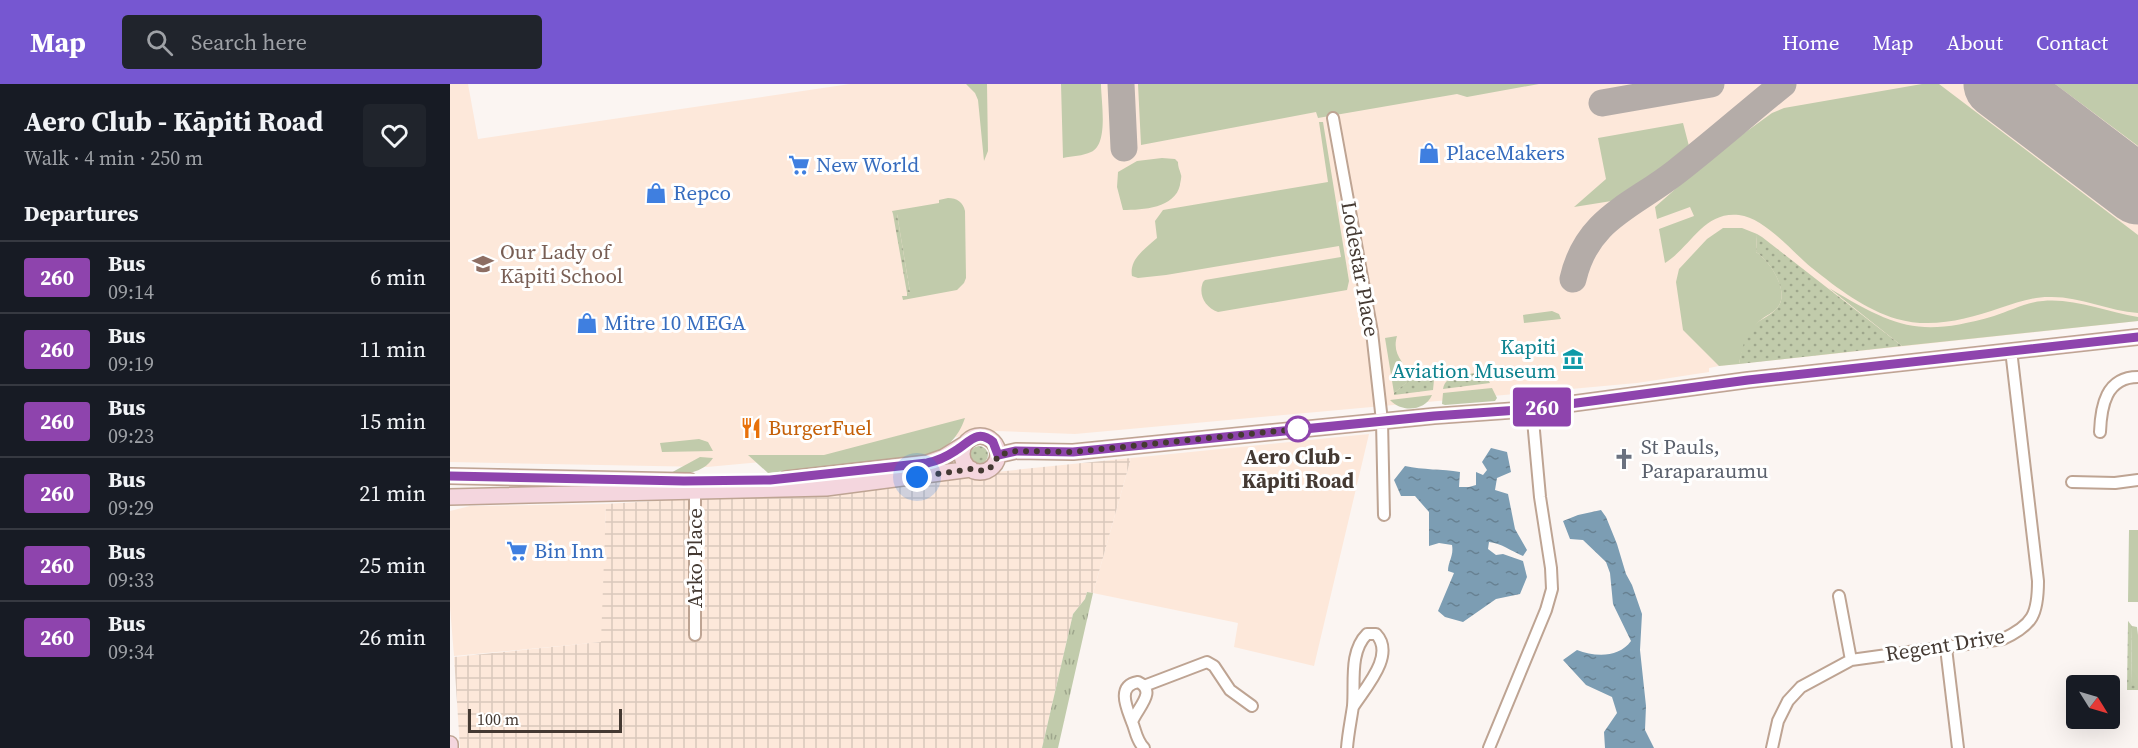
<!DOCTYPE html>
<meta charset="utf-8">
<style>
:root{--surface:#171b24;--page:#20242c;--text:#f1f3f6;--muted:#9ea1a6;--line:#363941;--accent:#7657d1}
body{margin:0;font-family:"Source Serif 4",serif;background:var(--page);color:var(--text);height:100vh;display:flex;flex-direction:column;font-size:22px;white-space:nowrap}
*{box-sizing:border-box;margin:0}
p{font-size:20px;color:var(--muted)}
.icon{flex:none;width:33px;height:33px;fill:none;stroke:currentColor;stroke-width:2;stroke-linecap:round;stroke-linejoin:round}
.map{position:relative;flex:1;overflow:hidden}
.side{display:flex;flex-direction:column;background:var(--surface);width:450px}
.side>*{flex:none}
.badge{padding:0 12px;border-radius:4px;font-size:21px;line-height:39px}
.needle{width:39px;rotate:127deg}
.tools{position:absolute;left:1616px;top:591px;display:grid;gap:12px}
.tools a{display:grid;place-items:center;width:54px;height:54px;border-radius:6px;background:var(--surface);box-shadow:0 6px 24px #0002;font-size:30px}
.scale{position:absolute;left:18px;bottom:15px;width:154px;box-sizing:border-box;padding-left:6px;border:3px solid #443932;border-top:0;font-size:16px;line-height:21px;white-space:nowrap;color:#443932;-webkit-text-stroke:4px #fff;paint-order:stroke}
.you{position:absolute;width:30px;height:30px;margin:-15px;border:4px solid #fff;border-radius:50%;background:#1a73e8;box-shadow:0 0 0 9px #1a73e833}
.map>.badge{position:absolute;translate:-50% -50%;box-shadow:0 0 0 3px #fff}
h2{padding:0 24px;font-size:22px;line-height:54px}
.round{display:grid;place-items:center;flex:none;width:63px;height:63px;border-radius:6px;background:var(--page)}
.overview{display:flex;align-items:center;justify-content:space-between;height:102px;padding:0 24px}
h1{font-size:28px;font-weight:700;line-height:45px}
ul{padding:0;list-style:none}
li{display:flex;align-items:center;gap:18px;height:72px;padding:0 24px;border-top:2px solid var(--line)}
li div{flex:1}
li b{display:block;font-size:22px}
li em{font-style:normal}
li .badge{min-width:66px;font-weight:700;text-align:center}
header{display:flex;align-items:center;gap:36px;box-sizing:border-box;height:84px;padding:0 30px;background:var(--accent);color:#fff}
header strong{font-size:28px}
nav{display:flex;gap:33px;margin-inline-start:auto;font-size:21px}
.search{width:420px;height:54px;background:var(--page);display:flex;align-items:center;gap:15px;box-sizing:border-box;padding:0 21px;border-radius:6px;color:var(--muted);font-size:22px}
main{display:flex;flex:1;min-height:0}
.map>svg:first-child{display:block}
.built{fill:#fde8da}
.industrial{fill:url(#industrial-grid)}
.grass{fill:#c1cbab}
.park{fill:url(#park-tufts)}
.garden{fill:url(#garden-dots)}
.water{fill:url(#water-ripples)}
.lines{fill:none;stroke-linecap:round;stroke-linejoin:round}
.taxiway{stroke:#b4aca8;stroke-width:27}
.runway{stroke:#b4aca8;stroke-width:69}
.street-casing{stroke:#bea493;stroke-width:14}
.secondary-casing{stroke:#bea493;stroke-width:18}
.street{stroke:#fff;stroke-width:10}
.secondary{stroke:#f4d6de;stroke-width:15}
.line-casing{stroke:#fff;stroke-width:14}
.line{stroke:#8e44ad;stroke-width:9}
.walk{stroke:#443932;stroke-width:6;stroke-dasharray:0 10.8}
.stop-dot{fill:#fff;stroke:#8e44ad;stroke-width:3}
.labels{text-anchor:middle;stroke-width:6;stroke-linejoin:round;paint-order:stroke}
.shop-label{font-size:21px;fill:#366cbe;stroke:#fff;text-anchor:start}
.education-label{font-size:21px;fill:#785e54;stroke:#fff;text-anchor:start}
.street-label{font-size:21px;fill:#443932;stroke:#fff}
.culture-label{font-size:21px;fill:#0d838f;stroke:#fff;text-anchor:end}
.food-label{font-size:21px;fill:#c56008;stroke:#fff;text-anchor:start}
.worship-label{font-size:21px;fill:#5b616d;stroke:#fff;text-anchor:start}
.stop-label{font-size:21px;font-weight:bold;fill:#443932;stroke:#fff}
</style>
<header>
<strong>Map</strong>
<div class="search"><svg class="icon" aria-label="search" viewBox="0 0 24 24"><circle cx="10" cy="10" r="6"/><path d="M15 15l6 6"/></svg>Search here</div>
<nav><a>Home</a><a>Map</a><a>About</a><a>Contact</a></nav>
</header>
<main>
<section class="side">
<div class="overview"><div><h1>Aero Club - Kāpiti Road</h1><p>Walk · 4 min · 250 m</p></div><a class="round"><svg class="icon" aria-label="heart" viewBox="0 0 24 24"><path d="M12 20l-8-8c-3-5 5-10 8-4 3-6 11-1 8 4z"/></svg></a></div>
<h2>Departures</h2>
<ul>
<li><span class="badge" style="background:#8e44ad;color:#fff">260</span><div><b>Bus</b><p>09:14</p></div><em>6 min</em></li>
<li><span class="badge" style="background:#8e44ad;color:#fff">260</span><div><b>Bus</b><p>09:19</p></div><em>11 min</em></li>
<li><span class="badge" style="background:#8e44ad;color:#fff">260</span><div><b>Bus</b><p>09:23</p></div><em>15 min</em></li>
<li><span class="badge" style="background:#8e44ad;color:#fff">260</span><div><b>Bus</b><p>09:29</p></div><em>21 min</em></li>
<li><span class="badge" style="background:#8e44ad;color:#fff">260</span><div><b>Bus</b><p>09:33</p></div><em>25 min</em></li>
<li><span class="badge" style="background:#8e44ad;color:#fff">260</span><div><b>Bus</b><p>09:34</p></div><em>26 min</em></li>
</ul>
</section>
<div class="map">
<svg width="1688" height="664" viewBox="0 0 1688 664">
<defs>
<pattern id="industrial-grid" width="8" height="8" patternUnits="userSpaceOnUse" patternTransform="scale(1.5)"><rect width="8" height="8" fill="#fde8da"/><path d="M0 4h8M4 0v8" fill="none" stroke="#dac8bc"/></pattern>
<pattern id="park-tufts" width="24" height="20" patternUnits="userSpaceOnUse" patternTransform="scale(1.5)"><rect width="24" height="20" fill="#c1cbab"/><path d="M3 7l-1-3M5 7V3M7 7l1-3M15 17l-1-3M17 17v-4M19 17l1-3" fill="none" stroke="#9ea68c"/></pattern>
<pattern id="garden-dots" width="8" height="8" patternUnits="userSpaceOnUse" patternTransform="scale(1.5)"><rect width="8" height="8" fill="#c1cbab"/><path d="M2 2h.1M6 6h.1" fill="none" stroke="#9ea68c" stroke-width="1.8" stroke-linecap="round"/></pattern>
<pattern id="water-ripples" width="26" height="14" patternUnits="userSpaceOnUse" patternTransform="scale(1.5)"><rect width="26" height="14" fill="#7c9db3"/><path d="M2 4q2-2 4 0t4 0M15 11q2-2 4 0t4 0" fill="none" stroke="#678192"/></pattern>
</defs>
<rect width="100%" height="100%" fill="#fbf5f2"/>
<path class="built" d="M0,0H18L28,55L400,0H1688V237L1269,282L1259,284V288L1187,299L625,350L547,347L379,372L257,383L0,378Z
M919,350L864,582L784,563L788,539L643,509L681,374Z
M156,420L152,558L4,572L0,523V427L20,422Z"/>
<path class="industrial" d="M681,374L643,509L637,508L635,515L623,530L592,664H10L4,573L151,558L156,420L351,408Z"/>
<path class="grass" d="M516,0H537L538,67L534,77L528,16L525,9Z
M611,0H651C651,17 659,60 641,68C633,72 622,72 613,74Z
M688,0H1089L1017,13L1007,10L868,34L866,28L691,61Z
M1472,0H1489L1688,151V229C1658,227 1629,212 1599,213C1581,213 1566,219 1550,224C1517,235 1482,245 1447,235C1416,226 1387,204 1362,184C1342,168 1315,134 1289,131C1253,127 1241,163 1215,179L1209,145L1244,132L1240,123L1207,135L1205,123L1264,71L1322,29L1334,24Z
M1605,0H1688V62Z
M869,38H873L899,197L897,206L768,228C755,223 748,211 753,198L755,196L891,173L889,162L716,191L688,194L682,192C679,175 695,165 707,154L705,137L713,126L878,98Z
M1233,39L1239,62L1174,115L1124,123L1156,95L1148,54Z
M712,74L725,75L728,78C728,84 730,86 731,91C732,92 730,100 730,101C725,124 693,126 673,126L667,103L668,88L687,77Z
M498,114C507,114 513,118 515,127L516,194L514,199L507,206L453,216L452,212H457V209L460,208L447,130H443L442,127L489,119V116Z
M1273,144H1292L1307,150L1306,168C1320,177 1341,208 1327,224C1323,229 1317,231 1312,235C1299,244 1292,265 1289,280L1269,282L1233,246L1226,198L1229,185L1257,155Z
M1379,204C1445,243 1468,254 1544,232C1560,227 1576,218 1593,217C1624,214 1657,228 1688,233V237L1452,262Z
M1102,227L1109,230L1111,235L1074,239L1073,231Z
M947,252C944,262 946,270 952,278L951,280L962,294L944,309L935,254Z
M1042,304L1047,314L1045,317L995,321L992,320L993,309Z
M982,311C975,327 952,329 940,316Z
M515,334C508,355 494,368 472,372L318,389L298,371H374Z
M249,355L258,358L263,367L212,368L210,359Z
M250,373L263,374C253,390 233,390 217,391Z
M1679,446H1688V518H1678Z
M1682,542L1687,543L1688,551V601H1681Z"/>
<path class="park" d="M637,508L643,509L608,664H592L623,530L635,515Z"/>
<path class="garden" d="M443,130H447L460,208L457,209Z
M1307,150L1312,153L1452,262L1289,280C1291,268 1294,255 1301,245C1308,235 1320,233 1327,224C1341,209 1320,177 1306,168Z
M985,286L983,306L944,311V309L964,292L970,296H975Z
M1028,288L1036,292L1040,299L993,305C996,289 1015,292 1028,288Z
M520 371a9 9 0 1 1 18 0a9 9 0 1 1-18 0Z
M1678,537L1682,542L1681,601H1688V606H1677Z"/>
<path class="water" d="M1041,364L1057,368L1061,388L1047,394L1045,406L1058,410L1065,445L1077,466L1073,472C1061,467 1051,459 1039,458L1038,465L1046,471L1053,470L1073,477L1077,493L1070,510L1046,515L1013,538L995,533L988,527L1004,489L998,487C998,477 1004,472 1002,461L989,459L979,462V428L965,412H951L944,396L955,382C973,386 992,385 1010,388L1009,403H1019L1026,401V388L1033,391L1037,386L1032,378Z
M1151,426L1156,433L1167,460L1176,490L1182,501L1192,530L1190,566L1196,622L1195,646L1204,664H1155L1154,648L1167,629L1162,613L1136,601L1113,576L1127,566C1145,573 1169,574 1181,557L1163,520L1160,489L1156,478L1133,456L1120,455L1113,437L1128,431Z"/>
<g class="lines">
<path class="taxiway" d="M671,0L674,64
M1152,19L1261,0
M1123,195C1137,134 1183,122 1226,88C1262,60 1297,29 1333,0"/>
<path class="runway" d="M1548,0L1688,106"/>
<defs>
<path id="street" d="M883,34L922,248L932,337L934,431
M1650,348C1651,322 1656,293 1688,293
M1622,398L1665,399L1688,396
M1389,512L1401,576
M245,551V401
M1496,564L1508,664
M694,602L757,578L764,582L780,606L802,622
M682,638C687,624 708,607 688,598C666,602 677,624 682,638C686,647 686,656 694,664
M897,664C898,650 901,636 903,622C905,598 899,568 917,550H926C946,571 915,604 903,623
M1039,664L1096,526L1102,505L1101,484L1090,413L1082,325
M1322,664L1328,637L1338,617L1351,603L1401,576L1553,555C1583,541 1588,530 1588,497L1561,266"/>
<path id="secondary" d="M512 370a18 18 0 1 1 36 0a18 18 0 1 1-36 0Z
M548,371L566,367L623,368L984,332L1082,325L1298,296L1688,253
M0,392L240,397
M336,395L477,379L494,373L515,360
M0,413L376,404L521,385
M0,660V664"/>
</defs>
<use href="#street" class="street-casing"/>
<use href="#secondary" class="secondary-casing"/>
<use href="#street" class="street"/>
<use href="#secondary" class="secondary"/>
</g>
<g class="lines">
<defs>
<path id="line" d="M0,392L234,397L320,396L477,379C487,377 496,373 505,367C519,359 527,344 543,358L548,371L566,367L623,368L984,332L1082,325L1298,296L1688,253"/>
</defs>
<use href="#line" class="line-casing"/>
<use href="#line" class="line"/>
<path class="walk" d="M467,393L521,385L535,387L544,381L548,371L566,367L623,368L848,345"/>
</g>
<defs>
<symbol id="shop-bare" viewBox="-9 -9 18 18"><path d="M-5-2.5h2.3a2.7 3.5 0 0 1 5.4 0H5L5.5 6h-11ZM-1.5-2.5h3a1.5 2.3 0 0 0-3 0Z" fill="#3f7fe0" stroke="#fff" stroke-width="2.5" paint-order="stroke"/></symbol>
<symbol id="supermarket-bare" viewBox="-9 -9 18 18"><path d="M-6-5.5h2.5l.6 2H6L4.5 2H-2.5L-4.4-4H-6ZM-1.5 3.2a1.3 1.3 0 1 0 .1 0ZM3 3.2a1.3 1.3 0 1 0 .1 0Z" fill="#3f7fe0" stroke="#fff" stroke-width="2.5" paint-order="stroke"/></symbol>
<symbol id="school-bare" viewBox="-9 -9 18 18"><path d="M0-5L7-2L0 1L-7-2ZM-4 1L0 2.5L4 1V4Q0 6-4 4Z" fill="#8d6e63" stroke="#fff" stroke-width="2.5" paint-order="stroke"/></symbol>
<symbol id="museum-bare" viewBox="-9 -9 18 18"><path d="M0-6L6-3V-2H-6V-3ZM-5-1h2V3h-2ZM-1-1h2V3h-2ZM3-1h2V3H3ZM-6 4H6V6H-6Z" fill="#0f9aa8" stroke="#fff" stroke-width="2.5" paint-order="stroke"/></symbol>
<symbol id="restaurant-bare" viewBox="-9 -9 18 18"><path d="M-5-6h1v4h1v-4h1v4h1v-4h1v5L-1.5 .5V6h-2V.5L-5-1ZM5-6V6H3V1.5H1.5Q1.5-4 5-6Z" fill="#e8710a" stroke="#fff" stroke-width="2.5" paint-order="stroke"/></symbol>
<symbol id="church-bare" viewBox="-9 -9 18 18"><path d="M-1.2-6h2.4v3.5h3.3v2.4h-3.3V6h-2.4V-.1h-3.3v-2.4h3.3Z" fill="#6b7280" stroke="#fff" stroke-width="2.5" paint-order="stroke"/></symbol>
</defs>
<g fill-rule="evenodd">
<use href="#shop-bare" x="964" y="54" width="30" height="30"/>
<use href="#supermarket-bare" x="334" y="66" width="30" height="30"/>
<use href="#shop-bare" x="191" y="94" width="30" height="30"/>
<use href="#school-bare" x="18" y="165" width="30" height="30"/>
<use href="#shop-bare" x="122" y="224" width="30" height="30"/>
<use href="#museum-bare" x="1108" y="260" width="30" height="30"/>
<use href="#restaurant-bare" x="286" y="329" width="30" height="30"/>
<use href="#church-bare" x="1159" y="360" width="30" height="30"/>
<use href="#supermarket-bare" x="52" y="452" width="30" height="30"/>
</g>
<circle class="stop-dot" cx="848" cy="345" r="12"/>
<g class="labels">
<g class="shop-label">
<text x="996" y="76">PlaceMakers</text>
<text x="366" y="88">New World</text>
<text x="223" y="116">Repco</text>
<text x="154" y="246">Mitre 10 MEGA</text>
<text x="84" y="474">Bin Inn</text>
</g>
<g class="education-label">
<text x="50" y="175">Our Lady of<tspan x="50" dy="24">Kāpiti School</tspan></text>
</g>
<g class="street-label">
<text transform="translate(910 185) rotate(80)" y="7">Lodestar Place</text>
<text transform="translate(245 474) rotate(-90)" y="7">Arko Place</text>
<text transform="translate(1495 561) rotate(-9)" y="7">Regent Drive</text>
</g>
<g class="culture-label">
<text x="1106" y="270">Kapiti<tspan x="1106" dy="24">Aviation Museum</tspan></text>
</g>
<g class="food-label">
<text x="318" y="351">BurgerFuel</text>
</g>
<g class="worship-label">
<text x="1191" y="370">St Pauls,<tspan x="1191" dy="24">Paraparaumu</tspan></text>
</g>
<g class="stop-label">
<text x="848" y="380">Aero Club -<tspan x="848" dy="24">Kāpiti Road</tspan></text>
</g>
</g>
</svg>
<div class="tools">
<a><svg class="needle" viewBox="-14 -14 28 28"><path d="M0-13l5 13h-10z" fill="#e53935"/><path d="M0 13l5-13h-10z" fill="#9ea1a6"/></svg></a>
</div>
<div class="scale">100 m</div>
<div class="you" style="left:467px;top:393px"></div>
<b class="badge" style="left:1092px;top:323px;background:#8e44ad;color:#fff">260</b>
</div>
</main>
